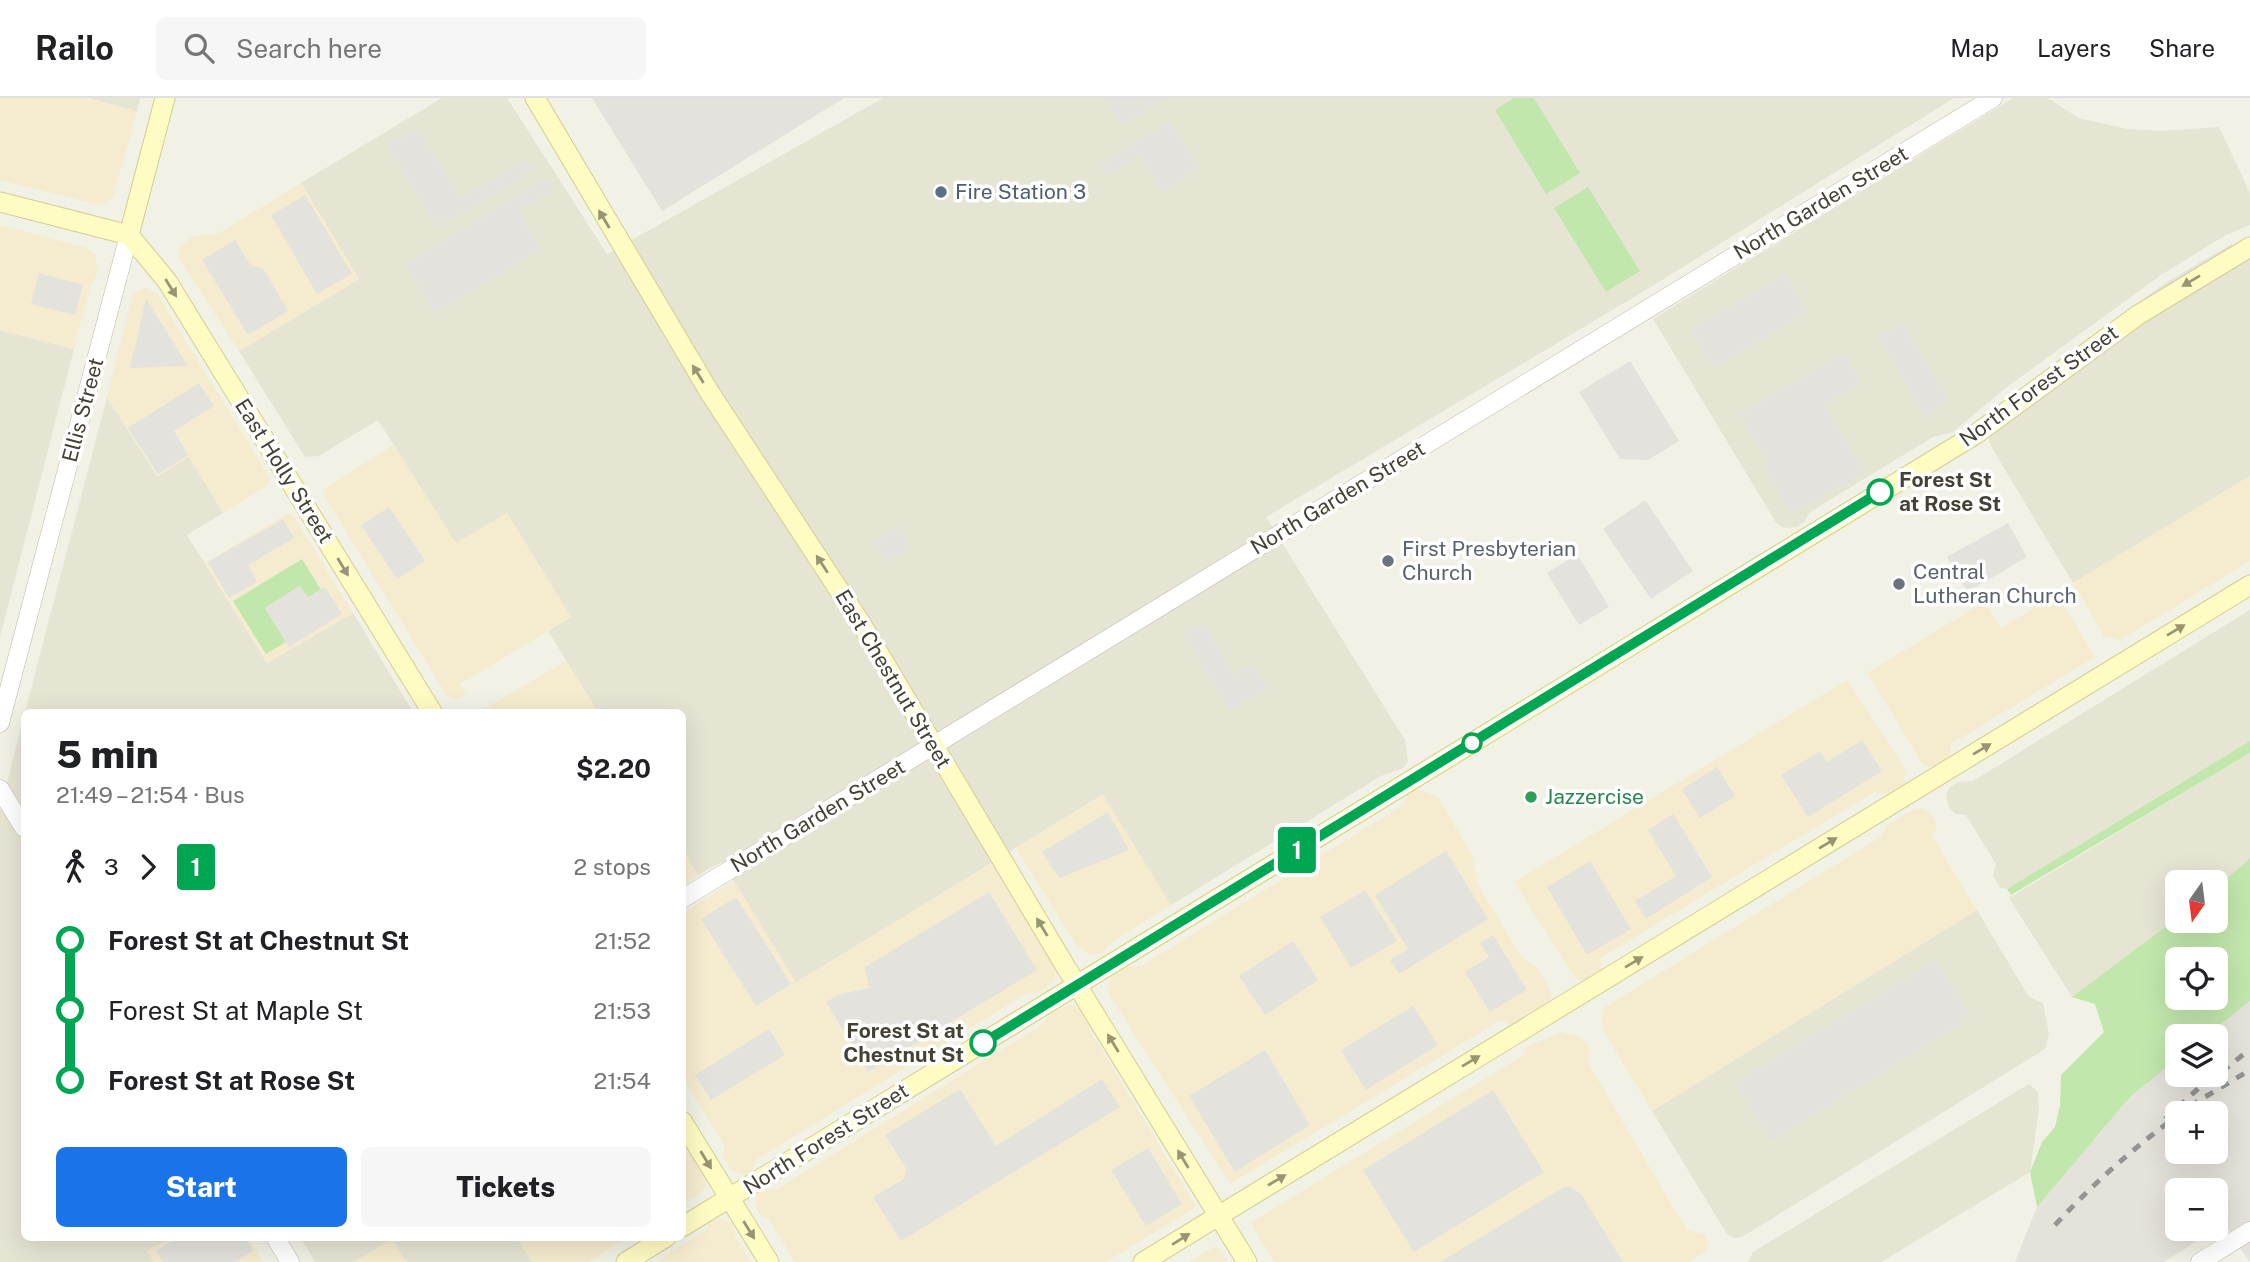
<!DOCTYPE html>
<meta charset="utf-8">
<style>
:root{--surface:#fff;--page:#f6f6f6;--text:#202124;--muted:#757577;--line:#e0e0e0;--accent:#1a73e8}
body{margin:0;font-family:"Public Sans",sans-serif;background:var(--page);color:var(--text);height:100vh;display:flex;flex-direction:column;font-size:26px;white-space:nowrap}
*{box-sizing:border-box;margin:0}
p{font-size:23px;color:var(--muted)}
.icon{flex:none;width:38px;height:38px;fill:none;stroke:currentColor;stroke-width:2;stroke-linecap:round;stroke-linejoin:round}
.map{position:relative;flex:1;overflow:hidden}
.details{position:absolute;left:21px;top:611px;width:665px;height:532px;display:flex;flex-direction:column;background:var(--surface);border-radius:10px;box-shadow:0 7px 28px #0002}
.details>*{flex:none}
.badge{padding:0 14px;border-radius:5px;font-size:24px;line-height:46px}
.needle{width:46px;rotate:194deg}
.controls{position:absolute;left:2165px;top:772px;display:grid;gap:14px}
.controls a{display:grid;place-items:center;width:63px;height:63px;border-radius:10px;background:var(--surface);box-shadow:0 7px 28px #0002;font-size:35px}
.map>.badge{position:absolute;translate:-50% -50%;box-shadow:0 0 0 4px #fff}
.legs{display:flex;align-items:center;gap:10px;height:77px;padding:0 35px;font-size:23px}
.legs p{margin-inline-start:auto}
.overview{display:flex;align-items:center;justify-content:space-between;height:119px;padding:0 35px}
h1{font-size:38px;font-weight:800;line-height:52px}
.button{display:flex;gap:14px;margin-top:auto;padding:14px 35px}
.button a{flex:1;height:80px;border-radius:10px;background:var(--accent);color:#fff;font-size:28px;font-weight:800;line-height:80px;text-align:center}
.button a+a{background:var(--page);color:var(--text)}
ul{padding:0 35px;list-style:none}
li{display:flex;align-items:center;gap:24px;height:70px;font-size:26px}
li i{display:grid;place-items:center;width:10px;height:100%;margin:0 9px;background:currentColor}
li i::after{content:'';width:18px;height:18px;margin:-9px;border:5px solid;border-radius:50%;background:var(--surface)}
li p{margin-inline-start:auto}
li:first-child i{background:linear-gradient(#0000 50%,currentColor 0)}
li:last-child i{background:linear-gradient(currentColor 50%,#0000 0)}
header{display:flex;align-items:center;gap:42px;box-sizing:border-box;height:98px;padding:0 35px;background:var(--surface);border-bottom:2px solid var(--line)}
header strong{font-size:33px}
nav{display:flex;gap:38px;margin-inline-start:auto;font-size:24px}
.search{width:490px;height:63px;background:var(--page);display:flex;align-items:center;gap:18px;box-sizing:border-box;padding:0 24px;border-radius:10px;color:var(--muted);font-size:26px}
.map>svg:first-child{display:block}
.residential{fill:#e6e4d3}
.commercial{fill:#f5eccf}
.industrial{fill:#e4e2da;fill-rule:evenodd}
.green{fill:#c2e7ad;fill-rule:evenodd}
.parking{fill:#e3e2dd}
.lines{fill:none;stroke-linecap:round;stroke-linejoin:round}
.tertiary-casing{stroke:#bebaa7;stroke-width:19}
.secondary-casing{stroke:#d2ce95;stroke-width:21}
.tertiary{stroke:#fff;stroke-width:18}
.secondary{stroke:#fefbc3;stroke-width:19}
.rail{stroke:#949494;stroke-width:5;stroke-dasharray:9 9;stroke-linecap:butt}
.oneway{fill:#989574}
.line-1-casing{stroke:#fff;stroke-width:16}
.line-1{stroke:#00a651;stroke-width:10}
.service-dot{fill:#5c6f8a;stroke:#fff;stroke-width:2.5}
.stop-1-dot{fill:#fff;stroke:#00a651;stroke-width:3.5}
.worship-dot{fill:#6b7280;stroke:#fff;stroke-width:2.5}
.leisure-dot{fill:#2e9e5b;stroke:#fff;stroke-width:2.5}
.labels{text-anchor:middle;stroke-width:7;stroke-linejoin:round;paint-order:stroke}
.service-label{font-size:21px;fill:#4e5e75;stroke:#fff;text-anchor:start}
.street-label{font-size:21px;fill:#444134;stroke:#fff}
.stop-label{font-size:21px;font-weight:bold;fill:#444134;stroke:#fff;text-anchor:start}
.worship-label{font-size:21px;fill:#5b616d;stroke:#fff;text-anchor:start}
.leisure-label{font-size:21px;fill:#27864d;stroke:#fff;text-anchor:start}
</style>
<header>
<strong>Railo</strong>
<div class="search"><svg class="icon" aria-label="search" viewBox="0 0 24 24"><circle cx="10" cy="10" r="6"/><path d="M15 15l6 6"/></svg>Search here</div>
<nav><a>Map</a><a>Layers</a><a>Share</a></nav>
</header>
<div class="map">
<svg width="2250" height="1164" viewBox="0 0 2250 1164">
<rect width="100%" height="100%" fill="#f2f1e5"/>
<path class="residential" d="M87,0H140L137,13Z
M442,0H507L607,156L883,0H1954L1646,192L1266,419L1405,642L1408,663L1404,670L1381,678L1171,807L1102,697L796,885L722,764L698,777L683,752L682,614H598L548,533L571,519L507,415L456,446L378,322L319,358L305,359L239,253L359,181L301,85Z
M2013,0H2048L2079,20L2127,31L2163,33L2219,29L2250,95V127L2224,138L2161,177L2007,289L1953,334L1933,339L1810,414L1804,424L1797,429L1784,430L1777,426L1653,221Z
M2250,154V378L2073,485L1992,350L1989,341L1992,332L2140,222Z
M0,232L74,251L0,539Z
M107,299L157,378L189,358L223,415L187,437L267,565L353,515L413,614H25Z
M2250,512V643L2007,791L2000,790L1993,777L1996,766L1966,717L1956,716L1949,710L1946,696L1950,689L1958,684L1973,683Z
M24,618V1139H171L148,1153L154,1164H0V713Z
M2250,655V760L2216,790V784H2177V820L2072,899L2009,800Z
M1977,812L2029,899L2043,905L2049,936L2045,951L1742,1139L1734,1140L1727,1136L1652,1013Z
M2029,986L2038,994L2039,1011L2030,1074L1881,1164H1748L1753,1154Z
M300,1139H516L532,1164H406L392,1141L354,1164H315Z"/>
<path class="commercial" d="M0,0H87L137,13L113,100L99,107L0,82Z
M301,85L359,181L239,253L178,159V152L192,139L219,135Z
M0,127L87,150L96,158L97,177L90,188L74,251L0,232Z
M145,189L157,196L270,380L269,386L223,415L189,359L158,378L107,299L133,196Z
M394,347L456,445L507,415L571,519L460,586L466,596L456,601L447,598L324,398L325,390Z
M2250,378V463L2120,542L2104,538L2073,485Z
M288,415L294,418L353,515L267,565L205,465Z
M2057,496L2095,559L1951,646L1949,661L1936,670L1923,667L1867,575L1984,504L2001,530Z
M566,563L598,614H479Z
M1847,582L1905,670L1904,690L1892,697L1874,694L1602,859L1600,875L1588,883L1576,881L1514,784Z
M1417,691L1437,698L1471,755L1478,786L1522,860L1537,869L1550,892L1551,901L1547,909L1514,928L1501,922L1230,1086L1108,895L1110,880L1125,869L1141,868L1403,707L1408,696Z
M1103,697L1171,807L1116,841L1102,855L1091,857L1076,847L1016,750Z
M1923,710L1930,714L1937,726L1933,740L1977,812L1652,1013L1602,931V911L1879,740L1887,727L1914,711Z
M683,752L698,777L683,787H682Z
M994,764L1056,869L1054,883L1041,893L1027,895L757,1061L752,1073L746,1077L731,1072L723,1060L724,1047L683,981V815L734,783L796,884Z
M1071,907L1082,912L1088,922L1090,932L1196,1109L1106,1164H795L768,1120L761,1118L756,1109L755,1100L761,1092L777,1091L1043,926L1051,914Z
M1561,934L1580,939L1588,947L1591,956L1589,967L1687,1132L1704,1136L1708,1148L1705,1154L1688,1164H1275L1250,1125L1525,956V950Z
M682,1047L703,1075L706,1088L698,1099L683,1103Z
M718,1120L734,1125L735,1138L751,1164H655L707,1132L709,1125Z
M171,1139H248L263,1164H154L147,1153Z
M516,1139H629L589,1164H532Z
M392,1141L406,1164H354Z
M1217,1148L1228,1164H1189L1214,1149Z"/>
<path class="industrial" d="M2250,903V1164L2224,1126L2164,1164H2015L2037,1109L2131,998L2177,961V976H2216V938H2206ZM2177,1015H2216V1054H2177ZM2177,1092H2216V1130H2177Z"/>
<path class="green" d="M1514,0H1534L1580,75L1546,96L1495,12Z
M1588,89L1640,173L1606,194L1554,110Z
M302,461L321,492L307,500L300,488L265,510L286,544L266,556L233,503Z
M2250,643V655L2011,797L2007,791Z
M2250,760V903L2206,938H2177V961L2131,998L2037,1109L2030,1074L2042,1044L2055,1029L2060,1008L2061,977L2104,934L2095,906L2072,899L2177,820V822H2216V790ZM2216,861V900H2177V861Z"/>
<path class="parking" d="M592,0H844L662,113Z
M1105,0H1167L1122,28Z
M1169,23L1200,70L1163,94L1140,58L1107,79L1100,67Z
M418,30L461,101L526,62L533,73L437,130L387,47Z
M546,80L554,92L518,114L541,151L435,216L405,167Z
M305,97L352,176L317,196L271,117Z
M235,142L251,168L263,170L288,213L248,237L202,162Z
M2232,146L2234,151L2054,272L2051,267L2170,182Z
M39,175L83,187L75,217L31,206Z
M1785,176L1808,214L1713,270L1690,232Z
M146,201L188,268L130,270Z
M1902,225L1950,304L1926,319L1878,240Z
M1844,255L1861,285L1824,307L1864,374L1791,416L1766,373L1769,368L1739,316Z
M1630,263L1679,343L1648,362L1620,361L1579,294Z
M199,285L214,308L174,333L188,357L158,376L128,330Z
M1645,402L1693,473L1651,501L1603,431Z
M389,409L425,463L397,481L361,427Z
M283,421L294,440L248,467L257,484L229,500L208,464Z
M2008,425L2027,459L1967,494L1947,459Z
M899,429L911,451L886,465L874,443Z
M1577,456L1609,509L1579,527L1547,475Z
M300,488L308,499L325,489L342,516L289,549L265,510Z
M1203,525L1234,577L1253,566L1268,590L1229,613L1184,536Z
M1862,642L1882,673L1808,719L1781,677L1820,653L1827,664Z
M1717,669L1735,698L1700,720L1682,691Z
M1108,714L1129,752L1059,780L1042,754Z
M1673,716L1712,779L1646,821L1635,803L1676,778L1648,732Z
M1446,753L1488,821L1399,876L1390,862L1408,851L1375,797Z
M1590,763L1631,831L1587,857L1547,789Z
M1365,792L1397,843L1351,870L1320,819Z
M989,794L1037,872L868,974L826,904L840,896L869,890L865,869Z
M736,799L791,886L756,908L701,821Z
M1493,837L1527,892L1490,914L1465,874L1489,859L1480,845Z
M1293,843L1318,882L1265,917L1239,878Z
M1936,862L1971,920L1771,1043L1735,985Z
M1413,908L1438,947L1366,992L1341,952Z
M769,931L785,957L711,1002L695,977Z
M1265,952L1310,1027L1235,1074L1189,998Z
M1102,981L1120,1009L901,1143L873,1099L904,1081L907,1072L885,1037L960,991L996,1048Z
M1493,992L1544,1074L1414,1154L1363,1072Z
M1148,1050L1182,1106L1146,1128L1111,1072Z
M1564,1089H1570L1581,1096L1623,1164H1440Z
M179,1139H245L253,1153L235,1164H163L156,1153Z"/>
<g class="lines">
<defs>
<path id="tertiary" d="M0,625L129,137
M0,691L24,730
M682,801L1993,0
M275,1139L290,1164
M2200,1164L2250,1133"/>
<path id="secondary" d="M535,0L710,295L862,527L1064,866L1247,1164
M0,104L129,137
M129,137L167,183L432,614
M129,137L165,0
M682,1023L769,1164
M682,1129L1976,336L2138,217L2250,149
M626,1164L666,1139
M1143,1164L2250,487"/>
</defs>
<use href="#tertiary" class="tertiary-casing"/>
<use href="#secondary" class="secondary-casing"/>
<use href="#tertiary" class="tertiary"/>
<use href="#secondary" class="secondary"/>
<path class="rail" d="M2208,985L2250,951
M2190,1008L2250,972
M2165,1021L2214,976
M2055,1127C2093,1086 2132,1051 2177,1018"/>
</g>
<defs><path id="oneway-solid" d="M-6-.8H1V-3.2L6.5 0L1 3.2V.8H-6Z" transform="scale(1.75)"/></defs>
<g class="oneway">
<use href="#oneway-solid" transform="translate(604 121) rotate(-121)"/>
<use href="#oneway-solid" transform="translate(2191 183) rotate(149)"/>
<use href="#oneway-solid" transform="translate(171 190) rotate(58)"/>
<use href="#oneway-solid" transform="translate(698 276) rotate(-122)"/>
<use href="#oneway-solid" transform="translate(822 466) rotate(-123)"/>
<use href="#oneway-solid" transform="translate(343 469) rotate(59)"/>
<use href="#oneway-solid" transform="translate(2176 532) rotate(-31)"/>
<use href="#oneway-solid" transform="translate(1982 651) rotate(-31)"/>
<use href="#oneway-solid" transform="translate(1828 745) rotate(-31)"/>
<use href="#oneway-solid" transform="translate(1042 829) rotate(-121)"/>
<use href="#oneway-solid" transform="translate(1634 864) rotate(-31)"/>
<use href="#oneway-solid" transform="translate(1113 945) rotate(-122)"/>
<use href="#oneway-solid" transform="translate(1471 963) rotate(-31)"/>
<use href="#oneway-solid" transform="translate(1183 1061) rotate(-121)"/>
<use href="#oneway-solid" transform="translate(706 1062) rotate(59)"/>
<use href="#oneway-solid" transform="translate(1277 1082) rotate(-31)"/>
<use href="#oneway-solid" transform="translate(749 1132) rotate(58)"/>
<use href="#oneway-solid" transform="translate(1181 1141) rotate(-32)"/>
</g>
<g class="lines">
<defs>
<path id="line-1" d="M983,945L1880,394"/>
</defs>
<use href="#line-1" class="line-1-casing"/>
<use href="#line-1" class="line-1"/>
</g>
<circle class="service-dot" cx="941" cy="94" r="7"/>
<g class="stop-1-dot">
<circle cx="1880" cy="394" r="12"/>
<circle cx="1472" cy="645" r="9"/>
<circle cx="983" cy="945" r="12"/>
</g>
<g class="worship-dot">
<circle cx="1388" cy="463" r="7"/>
<circle cx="1899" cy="486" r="7"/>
</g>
<circle class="leisure-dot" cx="1531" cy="699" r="7"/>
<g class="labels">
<g class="service-label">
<text x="955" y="101">Fire Station 3</text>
</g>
<g class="street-label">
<text transform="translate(1821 105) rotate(-31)" y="7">North Garden Street</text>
<text transform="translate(2039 288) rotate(-36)" y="7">North Forest Street</text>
<text transform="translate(83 312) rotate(-75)" y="7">Ellis Street</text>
<text transform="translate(284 373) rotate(58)" y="7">East Holly Street</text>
<text transform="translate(1338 400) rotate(-31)" y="7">North Garden Street</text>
<text transform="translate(893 581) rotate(59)" y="7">East Chestnut Street</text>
<text transform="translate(818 718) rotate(-31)" y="7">North Garden Street</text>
<text transform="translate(826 1041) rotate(-32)" y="7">North Forest Street</text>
</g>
<g class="stop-label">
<text x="1899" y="389">Forest St<tspan x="1899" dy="24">at Rose St</tspan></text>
<text x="964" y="940" text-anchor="end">Forest St at<tspan x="964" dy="24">Chestnut St</tspan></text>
</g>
<g class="worship-label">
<text x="1402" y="458">First Presbyterian<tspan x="1402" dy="24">Church</tspan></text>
<text x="1913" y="481">Central<tspan x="1913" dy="24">Lutheran Church</tspan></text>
</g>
<g class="leisure-label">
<text x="1545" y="706">Jazzercise</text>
</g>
</g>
</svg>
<div class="controls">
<a><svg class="needle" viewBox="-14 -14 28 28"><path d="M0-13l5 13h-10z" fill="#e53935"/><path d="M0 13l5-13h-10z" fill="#757577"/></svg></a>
<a><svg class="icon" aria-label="locate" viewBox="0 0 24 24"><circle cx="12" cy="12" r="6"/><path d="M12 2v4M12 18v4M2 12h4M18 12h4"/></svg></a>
<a><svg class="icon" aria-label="layers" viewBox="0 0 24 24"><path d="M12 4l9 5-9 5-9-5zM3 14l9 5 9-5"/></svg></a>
<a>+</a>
<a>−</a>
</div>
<b class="badge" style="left:1297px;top:752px;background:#00a651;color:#fff">1</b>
<section class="details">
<div class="overview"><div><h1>5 min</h1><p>21:49 – 21:54 · Bus</p></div><b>$2.20</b></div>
<div class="legs"><svg class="icon" aria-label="walk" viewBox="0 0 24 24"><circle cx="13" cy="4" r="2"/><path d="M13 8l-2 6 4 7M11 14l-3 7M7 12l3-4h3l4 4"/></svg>3<svg class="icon" aria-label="forward" viewBox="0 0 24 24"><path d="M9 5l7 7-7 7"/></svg><b class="badge" style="background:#00a651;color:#fff">1</b><p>2 stops</p></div>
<ul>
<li><i style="color:#00a651"></i><b>Forest St at Chestnut St</b><p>21:52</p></li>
<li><i style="color:#00a651"></i><span>Forest St at Maple St</span><p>21:53</p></li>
<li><i style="color:#00a651"></i><b>Forest St at Rose St</b><p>21:54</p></li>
</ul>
<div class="button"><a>Start</a><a>Tickets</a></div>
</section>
</div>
